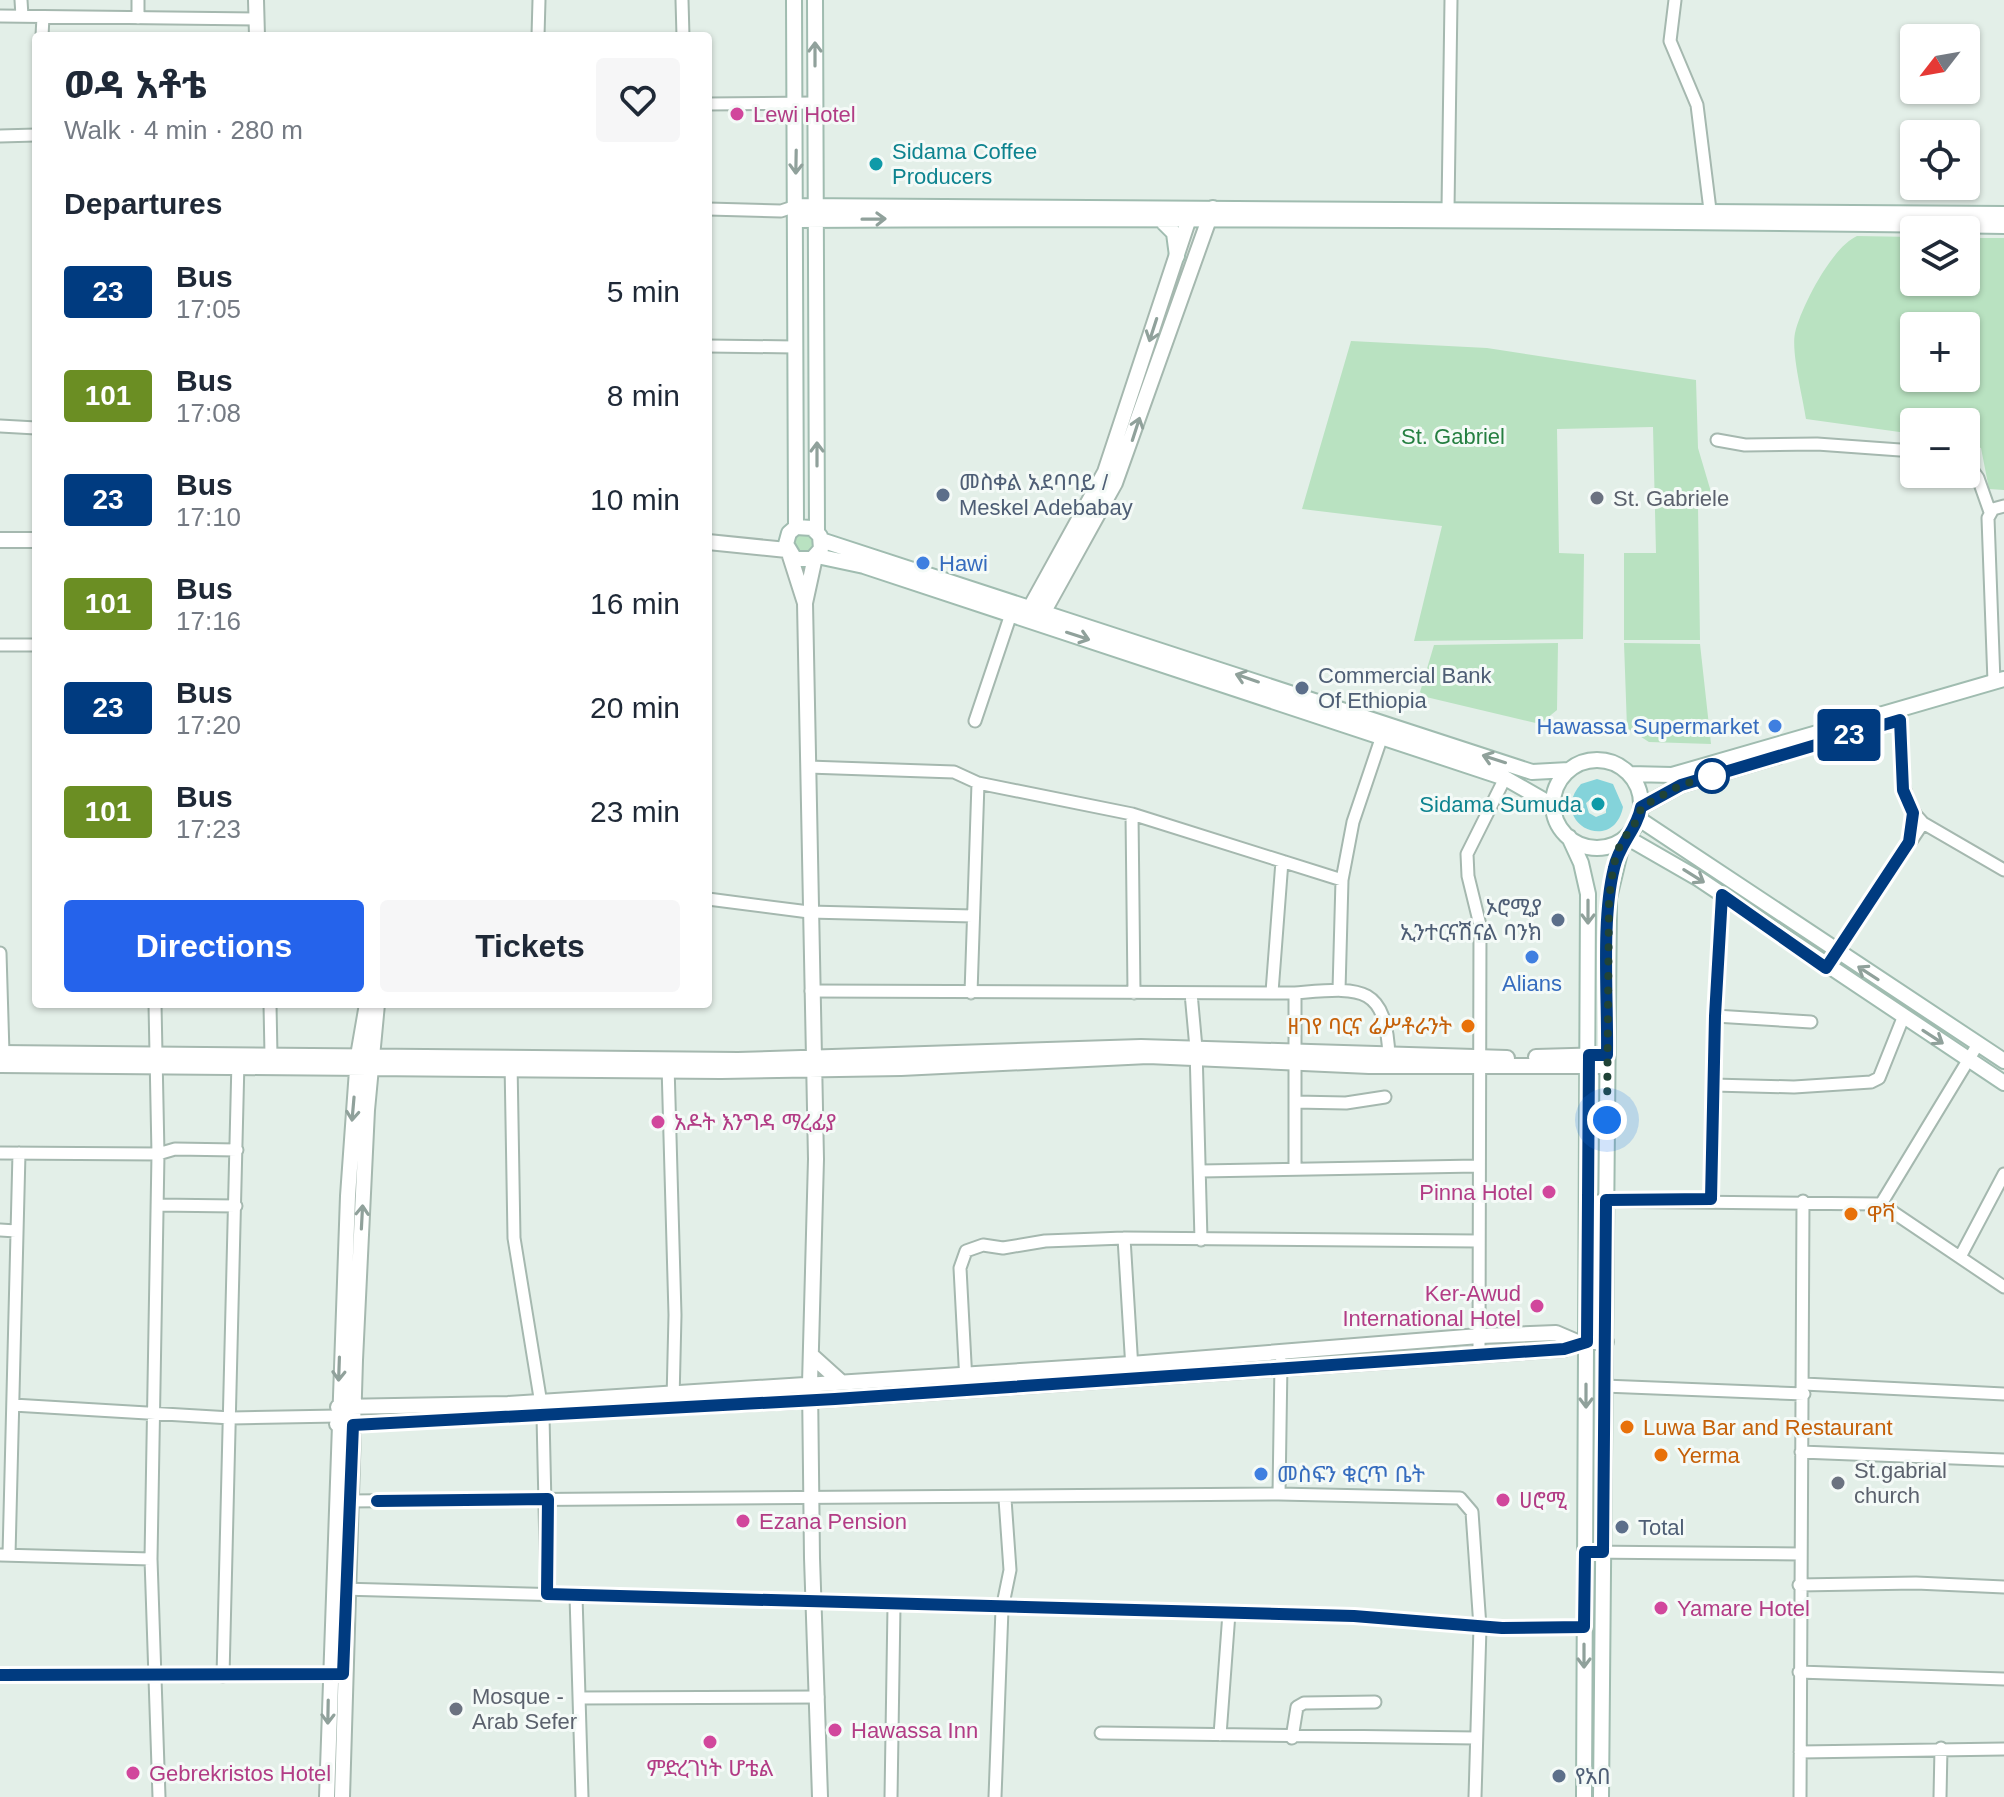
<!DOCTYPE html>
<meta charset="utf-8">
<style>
:root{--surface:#fff;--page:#f6f6f7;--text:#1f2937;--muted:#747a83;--accent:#2563eb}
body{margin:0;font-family:Helvetica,"Noto Sans Ethiopic",sans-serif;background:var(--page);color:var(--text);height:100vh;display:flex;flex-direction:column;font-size:30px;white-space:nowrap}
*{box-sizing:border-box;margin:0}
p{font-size:26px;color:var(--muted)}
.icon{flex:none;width:44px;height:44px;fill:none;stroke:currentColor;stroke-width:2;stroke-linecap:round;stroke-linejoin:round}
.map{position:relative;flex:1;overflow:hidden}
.details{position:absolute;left:32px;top:32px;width:680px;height:976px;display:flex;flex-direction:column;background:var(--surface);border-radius:8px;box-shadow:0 2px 6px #0004}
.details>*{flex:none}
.badge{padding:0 16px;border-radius:6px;font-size:28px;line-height:52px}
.needle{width:52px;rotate:239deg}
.fabs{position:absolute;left:1900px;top:24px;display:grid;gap:16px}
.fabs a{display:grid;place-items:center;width:80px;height:80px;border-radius:8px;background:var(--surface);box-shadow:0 2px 6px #0004;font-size:40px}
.you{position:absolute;width:40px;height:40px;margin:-20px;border:6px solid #fff;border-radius:50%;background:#1a73e8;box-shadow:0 0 0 12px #1a73e833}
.map>.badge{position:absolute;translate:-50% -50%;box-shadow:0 0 0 4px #fff}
h2{padding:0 32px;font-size:30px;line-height:72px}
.round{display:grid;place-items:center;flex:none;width:84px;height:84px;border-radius:8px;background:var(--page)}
.headline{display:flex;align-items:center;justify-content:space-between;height:136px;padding:0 32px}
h1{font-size:38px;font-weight:700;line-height:60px}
.action{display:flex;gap:16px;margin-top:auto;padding:16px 32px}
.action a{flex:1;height:92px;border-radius:8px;background:var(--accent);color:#fff;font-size:32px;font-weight:700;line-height:92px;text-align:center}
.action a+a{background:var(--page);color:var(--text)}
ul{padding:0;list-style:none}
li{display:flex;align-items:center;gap:24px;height:104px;padding:0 32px}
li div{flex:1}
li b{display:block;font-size:30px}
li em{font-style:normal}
li .badge{min-width:88px;font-weight:700;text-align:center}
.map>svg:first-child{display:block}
.green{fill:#b9e2c1;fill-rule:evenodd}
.water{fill:#84d3da;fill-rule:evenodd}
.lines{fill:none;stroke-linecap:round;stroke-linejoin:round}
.minor-casing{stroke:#a5b8af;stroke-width:15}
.tertiary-casing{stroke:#a5b8af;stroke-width:18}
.secondary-casing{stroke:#a0bcb0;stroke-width:18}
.minor{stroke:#fff;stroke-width:11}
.tertiary{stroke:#fff;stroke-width:14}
.secondary{stroke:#fff;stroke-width:14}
.oneway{stroke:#90a19b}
.line-casing{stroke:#fff;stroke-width:18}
.line{stroke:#003b80;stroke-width:12}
.walk{stroke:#204337;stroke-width:8;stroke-dasharray:0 14.4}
.hotel-dot{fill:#d1479c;stroke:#f4faf7;stroke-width:3}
.culture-dot{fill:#0f9aa8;stroke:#f4faf7;stroke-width:3}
.service-dot{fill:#5c6f8a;stroke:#f4faf7;stroke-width:3}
.worship-dot{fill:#6b7280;stroke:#f4faf7;stroke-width:3}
.shop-dot{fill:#3f7fe0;stroke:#f4faf7;stroke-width:3}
.stop-dot{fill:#fff;stroke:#003b80;stroke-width:4}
.food-dot{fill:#e8710a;stroke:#f4faf7;stroke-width:3}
.labels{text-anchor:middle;stroke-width:6;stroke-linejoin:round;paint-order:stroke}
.hotel-label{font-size:22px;fill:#b23c85;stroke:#f4faf7;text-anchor:start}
.culture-label{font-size:22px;fill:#0d838f;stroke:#f4faf7;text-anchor:start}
.park-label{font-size:22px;fill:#257f41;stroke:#f4faf7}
.service-label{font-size:22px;fill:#4e5e75;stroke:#f4faf7;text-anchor:start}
.worship-label{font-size:22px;fill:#5b616d;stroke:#f4faf7;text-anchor:start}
.shop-label{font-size:22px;fill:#366cbe;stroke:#f4faf7;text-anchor:start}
.food-label{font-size:22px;fill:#c56008;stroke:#f4faf7;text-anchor:start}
</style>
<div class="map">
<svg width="2004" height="1797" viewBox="0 0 2004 1797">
<rect width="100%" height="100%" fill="#e3efe8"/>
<path class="green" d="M62,33L222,34V36H62Z
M1857,236L1914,237V282H1966V238H2004V490L1989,489L1981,448L1966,444V422H1914V434L1806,419C1803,398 1791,353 1795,333C1801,307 1832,247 1857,236ZM1966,326V378H1914V326Z
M1351,341L1487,348L1696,380L1698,448L1711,492L1698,506L1700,640H1624V553H1656L1653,427L1557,429L1559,553L1584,554L1583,639L1414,641L1442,526L1302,509Z
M793 543a11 11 0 1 1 22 0a11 11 0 1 1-22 0Z
M1558,643L1557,710L1540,724L1426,697L1420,692L1434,645Z
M1624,643L1700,644L1711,744L1649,742L1627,728Z"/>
<path class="water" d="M1597,779L1613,784L1623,807C1613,856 1547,822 1581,784ZM1597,794L1606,799V813L1596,817L1589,813L1586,803Z"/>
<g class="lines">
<defs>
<path id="minor" d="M21,0L22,16
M138,0V18
M682,0L683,36
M1675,0L1670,41L1697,105L1710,210
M0,16L257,19
M42,36L43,17
M538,36L539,0
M708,104L815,103
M0,136L36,135
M708,209L781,211L796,206
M1448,209L1451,0
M708,346L795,347
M0,426L36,428
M1717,440L1745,445L1817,444L1914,451
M1966,461L1978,478L1990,512
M0,645H36
M1994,682L1988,518L1993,509L2004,506
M1900,720C1902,756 1896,797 1923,823L2004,870
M975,721L1011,614
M808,767L954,772L978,783L1132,814L1342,880
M1132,814L1134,993
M1909,842L1913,813
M708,899L809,912L973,916
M0,953L3,1053
M1826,968L1923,823
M1339,990L1342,880L1353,822L1382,736
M811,991L1295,993C1359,988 1386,982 1389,1057
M1272,992L1282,861
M971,993L978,783
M1191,993L1196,1048L1201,1240
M155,1004L158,1154L151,1559L159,1797
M270,1004L271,1055
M1715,1016L1811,1022
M511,1062L514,1238L543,1416L547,1594
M668,1065L675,1315L673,1400
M1713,1085L1794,1087L1871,1082L1879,1078L1903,1018
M1295,1102L1346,1103L1385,1097
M0,1153L158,1154L175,1149L237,1150
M1295,1168V993
M1201,1171L1477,1166
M1711,1199L1715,1016L1722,895
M1587,1201L1881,1204L2004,1287
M1881,1204L1978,1044
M157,1205L236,1206
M0,1230L16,1231
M1124,1238L1132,1369
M1960,1257L2004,1174
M1479,1352L1480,925L1468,876L1467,854L1505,778
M966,1382L960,1268L966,1251L983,1245L1003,1248L1045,1241L1124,1238L1478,1241
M1804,1384L2004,1394
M1604,1386L1804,1394
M13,1405L231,1418L338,1416
M1801,1452L2004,1460
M1279,1494L1281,1362
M345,1501L1279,1494L1460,1498L1472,1512L1480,1627L1475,1797
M1585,1552L1801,1554
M0,1555L151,1559
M9,1555L19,1153
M1799,1585L1916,1583L2004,1587
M341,1589L1354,1616L1502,1628L1584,1627
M576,1596L582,1797
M1799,1672L2004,1679
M0,1675L339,1674
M223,1676L238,1061
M580,1698L818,1697
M1101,1733L1476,1738
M1220,1735L1229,1613
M1292,1738L1297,1707L1304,1703L1375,1702
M1800,1752L2004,1749
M891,1797L894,1606
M995,1797L1002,1609L1010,1570L1005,1499
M1800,1797L1803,1201
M1940,1797L1941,1748"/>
<path id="tertiary" d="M256,0L257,36
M0,540H36
M708,542L787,550
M790,556L805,603L816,1159L810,1384L812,1558L820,1797
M805,603L815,557
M1025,617L1105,472L1192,209
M1038,622L1115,483L1213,208
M0,1053L738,1060L1141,1047L1507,1058
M1536,1057L1607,1055
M0,1065L721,1071L901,1068L1148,1056L1369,1066H1607
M811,1355L841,1382
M338,1407L508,1404L1131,1364L1479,1336L1556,1333L1577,1342
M337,1424L835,1399L1564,1349L1577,1342H1606
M327,1797L348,1196L358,1056L367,1004
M342,1797L355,1360L367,1110L377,1004"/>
<path id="secondary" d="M794,0L796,527L789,533L786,544L795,559H812L821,549L820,536L812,528L796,527
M815,0L817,532
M796,206L2004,214
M1160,219L1174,233L1177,256
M796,220C1199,218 1601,220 2004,226
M821,540L1532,772L1569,770
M817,556L864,566L1505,778L1554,806
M1553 804a44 44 0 1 1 88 0a44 44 0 1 1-88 0Z
M1630,774L1672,775L2004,679
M1641,807L1681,785L1779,756
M1639,819L2004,1061
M1569,837L1581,863L1588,894L1584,1797
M1626,837L1699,879L2004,1083
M1601,1797L1609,898L1623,840"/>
</defs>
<use href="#minor" class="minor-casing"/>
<use href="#tertiary" class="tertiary-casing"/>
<use href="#secondary" class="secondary-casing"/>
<use href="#minor" class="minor"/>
<use href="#tertiary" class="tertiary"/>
<use href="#secondary" class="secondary"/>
</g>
<defs><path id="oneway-shaft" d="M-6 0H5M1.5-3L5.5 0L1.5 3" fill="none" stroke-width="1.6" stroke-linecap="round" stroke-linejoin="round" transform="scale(2)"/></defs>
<g class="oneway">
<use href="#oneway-shaft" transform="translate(815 54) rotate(-90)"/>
<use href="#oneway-shaft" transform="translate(796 162) rotate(91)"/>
<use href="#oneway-shaft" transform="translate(874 219) rotate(-1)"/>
<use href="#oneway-shaft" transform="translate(1153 330) rotate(108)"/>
<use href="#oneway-shaft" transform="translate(1136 429) rotate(-72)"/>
<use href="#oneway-shaft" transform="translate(817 454) rotate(-90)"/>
<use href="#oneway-shaft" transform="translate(1078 636) rotate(18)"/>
<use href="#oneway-shaft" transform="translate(1247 678) rotate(-161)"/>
<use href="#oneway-shaft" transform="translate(1494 759) rotate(-162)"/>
<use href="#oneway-shaft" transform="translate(1694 876) rotate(32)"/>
<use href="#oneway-shaft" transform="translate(1588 912) rotate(90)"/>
<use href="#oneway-shaft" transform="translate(1868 973) rotate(-147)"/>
<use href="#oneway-shaft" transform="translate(1933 1037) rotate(33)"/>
<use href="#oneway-shaft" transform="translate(353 1109) rotate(95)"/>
<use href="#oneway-shaft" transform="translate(362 1217) rotate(-87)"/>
<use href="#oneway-shaft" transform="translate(339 1369) rotate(92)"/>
<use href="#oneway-shaft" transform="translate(1586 1396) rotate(90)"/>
<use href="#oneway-shaft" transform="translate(1584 1656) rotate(90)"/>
<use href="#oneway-shaft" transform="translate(328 1712) rotate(91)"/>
</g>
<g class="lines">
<defs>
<path id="line" d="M0,1675L343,1674L353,1425L835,1399L1564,1349L1587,1342L1589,1055H1607C1608,998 1601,921 1614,868C1619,844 1637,830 1641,807L1681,785L1900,720L1903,790L1913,813L1909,842L1826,968L1722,895L1715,1016L1711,1199L1606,1200L1603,1552H1585L1584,1627L1502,1628L1354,1616L547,1594L548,1499L377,1501"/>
</defs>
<use href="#line" class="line-casing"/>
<use href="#line" class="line"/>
<path class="walk" d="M1607,1120L1609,898C1612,880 1613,856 1623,840C1631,828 1638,823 1641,807L1681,785L1712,776"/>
</g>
<g class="hotel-dot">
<circle cx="737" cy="114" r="8"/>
<circle cx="658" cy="1122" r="8"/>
<circle cx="1549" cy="1192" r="8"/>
<circle cx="1537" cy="1306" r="8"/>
<circle cx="1503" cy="1500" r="8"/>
<circle cx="743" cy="1521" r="8"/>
<circle cx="1661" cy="1608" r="8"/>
<circle cx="835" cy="1730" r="8"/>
<circle cx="710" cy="1742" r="8"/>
<circle cx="133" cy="1773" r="8"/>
</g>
<g class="culture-dot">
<circle cx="876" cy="164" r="8"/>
<circle cx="1598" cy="804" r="8"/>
</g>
<g class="service-dot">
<circle cx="943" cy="495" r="8"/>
<circle cx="1302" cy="688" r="8"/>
<circle cx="1558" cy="920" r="8"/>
<circle cx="1622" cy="1527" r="8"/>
<circle cx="1559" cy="1776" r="8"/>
</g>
<g class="worship-dot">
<circle cx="1597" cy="498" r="8"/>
<circle cx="1838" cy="1483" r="8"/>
<circle cx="456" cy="1709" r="8"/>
</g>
<g class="shop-dot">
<circle cx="923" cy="563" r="8"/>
<circle cx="1775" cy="726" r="8"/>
<circle cx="1532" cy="957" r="8"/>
<circle cx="1261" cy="1474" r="8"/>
</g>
<circle class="stop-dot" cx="1712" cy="776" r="16"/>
<g class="food-dot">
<circle cx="1468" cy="1026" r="8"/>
<circle cx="1851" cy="1214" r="8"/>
<circle cx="1627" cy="1427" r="8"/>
<circle cx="1661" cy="1455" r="8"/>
</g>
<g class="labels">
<g class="hotel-label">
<text x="753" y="122">Lewi Hotel</text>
<text x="674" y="1130">አዶት እንግዳ ማረፊያ</text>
<text x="1533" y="1200" text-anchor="end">Pinna Hotel</text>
<text x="1521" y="1301" text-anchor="end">Ker-Awud<tspan x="1521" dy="25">International Hotel</tspan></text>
<text x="1519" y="1508">ሀሮሚ</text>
<text x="759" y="1529">Ezana Pension</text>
<text x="1677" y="1616">Yamare Hotel</text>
<text x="851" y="1738">Hawassa Inn</text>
<text x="710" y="1776" text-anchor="middle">ምድረገነት ሆቴል</text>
<text x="149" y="1781">Gebrekristos Hotel</text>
</g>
<g class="culture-label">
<text x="892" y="159">Sidama Coffee<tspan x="892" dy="25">Producers</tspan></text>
<text x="1582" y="812" text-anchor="end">Sidama Sumuda</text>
</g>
<g class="park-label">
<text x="1453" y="444">St. Gabriel</text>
</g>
<g class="service-label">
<text x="959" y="490">መስቀል አደባባይ /<tspan x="959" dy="25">Meskel Adebabay</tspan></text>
<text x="1318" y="683">Commercial Bank<tspan x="1318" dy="25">Of Ethiopia</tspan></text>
<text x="1542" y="915" text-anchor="end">ኦሮሚያ<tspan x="1542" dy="25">ኢንተርናሽናል ባንክ</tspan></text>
<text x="1638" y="1535">Total</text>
<text x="1575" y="1784">የአበ</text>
</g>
<g class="worship-label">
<text x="1613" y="506">St. Gabriele</text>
<text x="1854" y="1478">St.gabrial<tspan x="1854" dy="25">church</tspan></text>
<text x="472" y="1704">Mosque -<tspan x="472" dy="25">Arab Sefer</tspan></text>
</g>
<g class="shop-label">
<text x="939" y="571">Hawi</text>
<text x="1759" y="734" text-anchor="end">Hawassa Supermarket</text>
<text x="1532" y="991" text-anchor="middle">Alians</text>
<text x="1277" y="1482">መስፍን ቁርጥ ቤት</text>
</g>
<g class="food-label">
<text x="1452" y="1034" text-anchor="end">ዘገየ ባርና ሬሥቶራንት</text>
<text x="1867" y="1222">ዋቫ</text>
<text x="1643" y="1435">Luwa Bar and Restaurant</text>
<text x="1677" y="1463">Yerma</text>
</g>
</g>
</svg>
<div class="fabs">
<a><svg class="needle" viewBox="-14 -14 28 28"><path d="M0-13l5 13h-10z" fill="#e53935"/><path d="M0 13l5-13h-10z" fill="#747a83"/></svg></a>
<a><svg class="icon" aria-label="locate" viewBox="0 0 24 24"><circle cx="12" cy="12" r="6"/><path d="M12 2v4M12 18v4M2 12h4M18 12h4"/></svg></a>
<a><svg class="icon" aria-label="layers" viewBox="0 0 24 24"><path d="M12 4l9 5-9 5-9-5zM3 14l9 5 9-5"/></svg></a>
<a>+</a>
<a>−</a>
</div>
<div class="you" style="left:1607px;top:1120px"></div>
<b class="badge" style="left:1849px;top:735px;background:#003b80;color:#fff">23</b>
<section class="details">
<div class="headline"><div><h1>ወዳ አቶቴ</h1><p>Walk · 4 min · 280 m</p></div><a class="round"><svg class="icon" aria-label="heart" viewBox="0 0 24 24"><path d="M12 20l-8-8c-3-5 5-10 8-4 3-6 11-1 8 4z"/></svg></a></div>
<h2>Departures</h2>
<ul>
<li><span class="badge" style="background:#003b80;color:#fff">23</span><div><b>Bus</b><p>17:05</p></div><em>5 min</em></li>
<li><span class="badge" style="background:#6b8e23;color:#fff">101</span><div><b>Bus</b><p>17:08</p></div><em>8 min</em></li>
<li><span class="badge" style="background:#003b80;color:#fff">23</span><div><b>Bus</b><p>17:10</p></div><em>10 min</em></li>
<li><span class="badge" style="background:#6b8e23;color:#fff">101</span><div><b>Bus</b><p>17:16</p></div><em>16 min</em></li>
<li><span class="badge" style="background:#003b80;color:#fff">23</span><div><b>Bus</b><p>17:20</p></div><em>20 min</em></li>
<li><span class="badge" style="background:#6b8e23;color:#fff">101</span><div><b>Bus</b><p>17:23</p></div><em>23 min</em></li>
</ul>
<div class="action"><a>Directions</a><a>Tickets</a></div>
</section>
</div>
